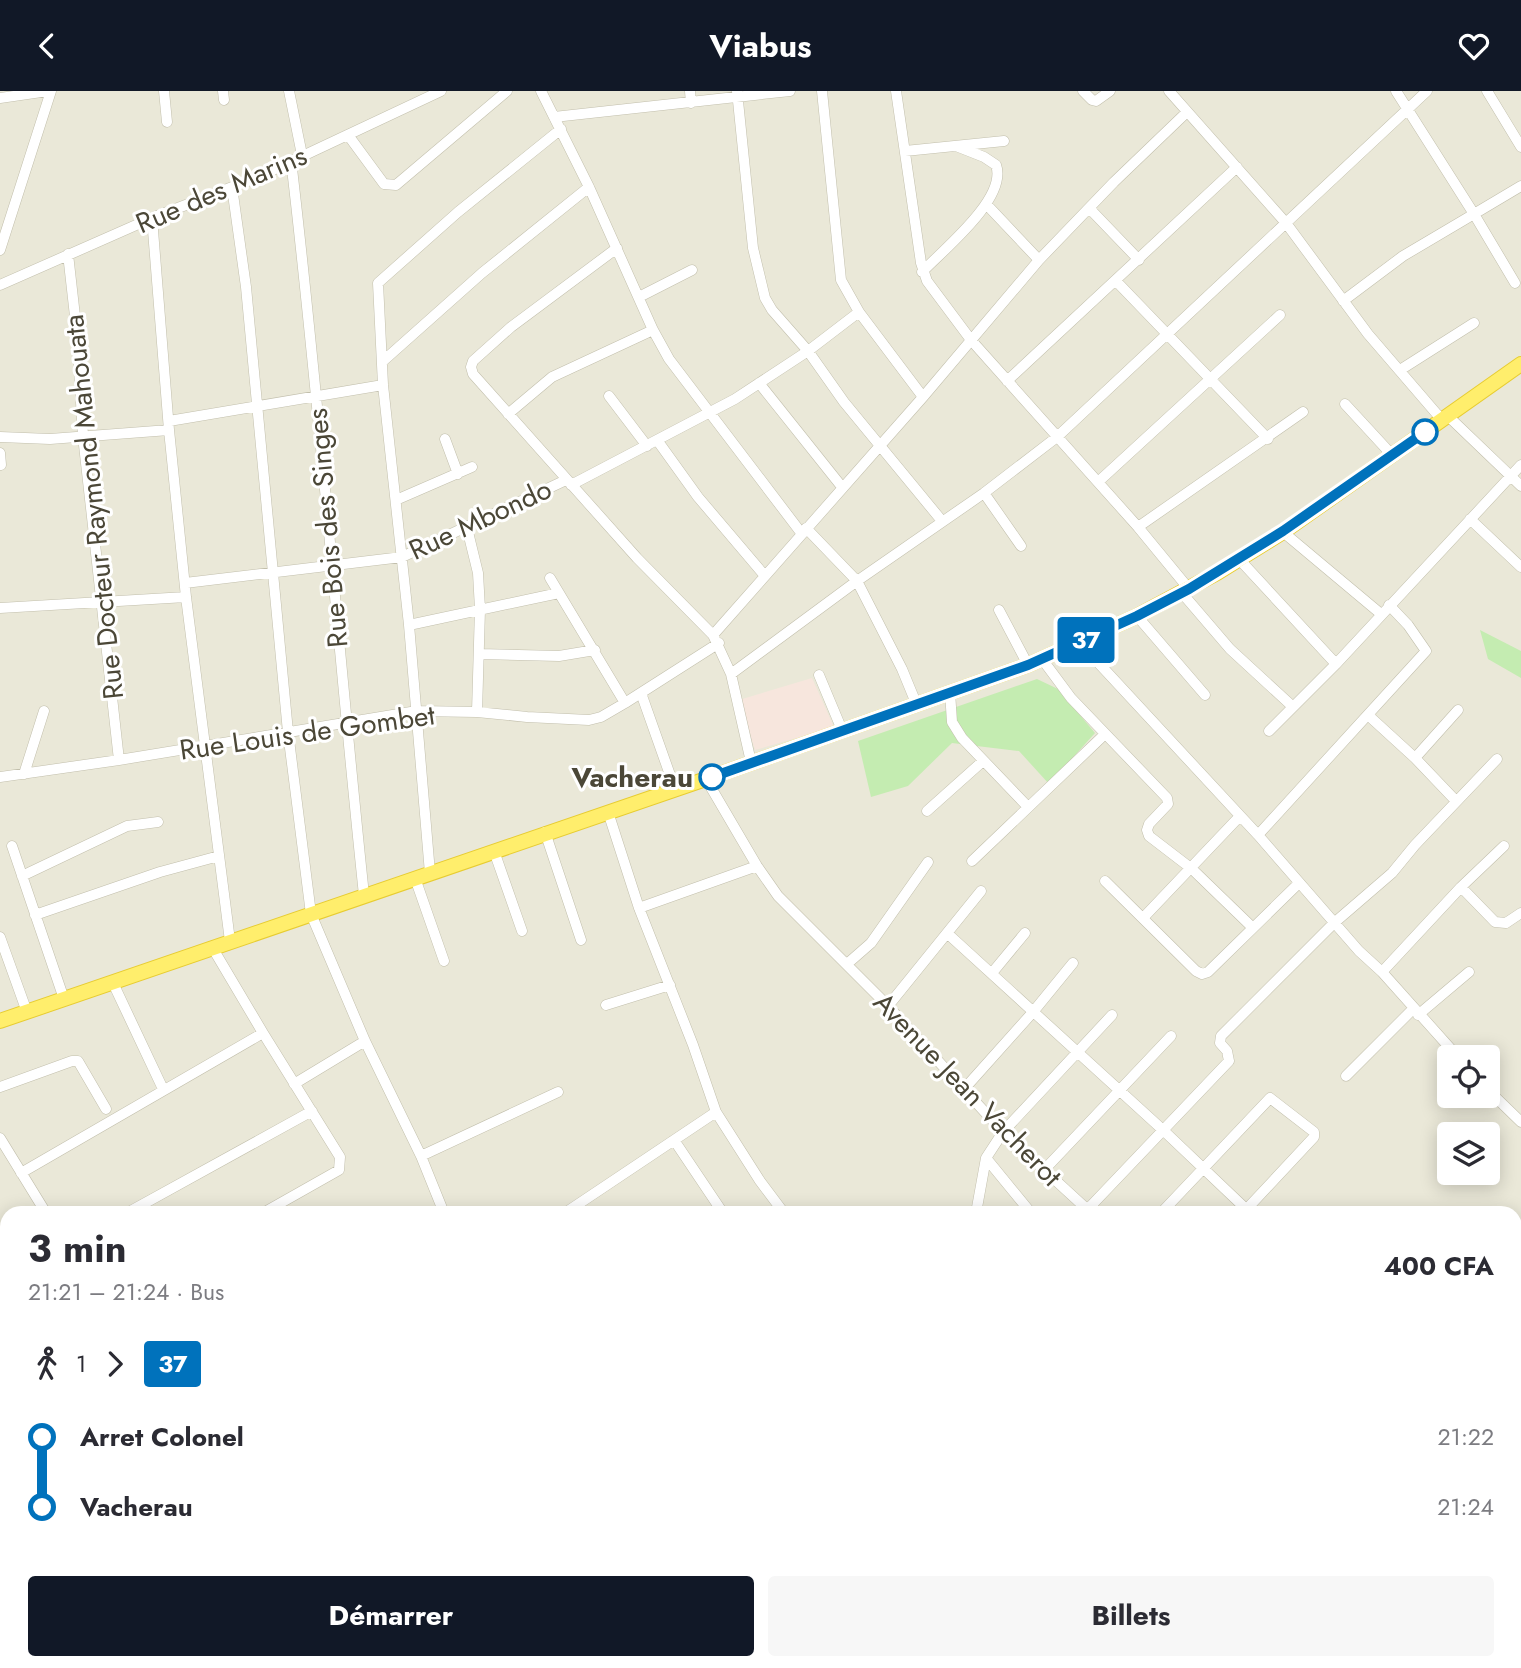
<!DOCTYPE html>
<html lang="fr">
<meta charset="utf-8">
<style>
:root{--surface:#fff;--page:#f7f7f7;--text:#2b2b33;--muted:#7c7c81;--accent:#111827}
body{margin:0;font-family:Jost,sans-serif;background:var(--page);color:var(--text);height:100vh;display:flex;flex-direction:column;font-size:26px;white-space:nowrap}
*{box-sizing:border-box;margin:0}
p{font-size:23px;color:var(--muted)}
.icon{flex:none;width:38px;height:38px;fill:none;stroke:currentColor;stroke-width:2;stroke-linecap:round;stroke-linejoin:round}
.map{position:relative;flex:1;overflow:hidden}
.details{position:absolute;left:0px;top:1115px;width:1522px;height:464px;display:flex;flex-direction:column;background:var(--surface);border-radius:21px 21px 0 0;box-shadow:0 4px 18px #0003}
.details>*{flex:none}
.badge{padding:0 14px;border-radius:5px;font-size:24px;line-height:46px}
.controls{position:absolute;left:1437px;top:954px;display:grid;gap:14px}
.controls a{display:grid;place-items:center;width:63px;height:63px;border-radius:7px;background:var(--surface);box-shadow:0 4px 18px #0003;font-size:35px}
.map>.badge{position:absolute;translate:-50% -50%;box-shadow:0 0 0 4px #fff}
.legs{display:flex;align-items:center;gap:10px;height:77px;padding:0 28px;font-size:23px}
.legs p{margin-inline-start:auto}
.overview{display:flex;align-items:center;justify-content:space-between;height:119px;padding:0 28px}
h1{font-size:38px;font-weight:700;line-height:52px}
.primary-button{display:flex;gap:14px;margin-top:auto;padding:14px 28px}
.primary-button a{flex:1;height:80px;border-radius:7px;background:var(--accent);color:#fff;font-size:28px;font-weight:700;line-height:80px;text-align:center}
.primary-button a+a{background:var(--page);color:var(--text)}
ul{padding:0 28px;list-style:none}
li{display:flex;align-items:center;gap:24px;height:70px;font-size:26px}
li i{display:grid;place-items:center;width:10px;height:100%;margin:0 9px;background:currentColor}
li i::after{content:'';width:18px;height:18px;margin:-9px;border:5px solid;border-radius:50%;background:var(--surface)}
li p{margin-inline-start:auto}
li:first-child i{background:linear-gradient(#0000 50%,currentColor 0)}
li:last-child i{background:linear-gradient(currentColor 50%,#0000 0)}
header{display:flex;justify-content:space-between;align-items:center;height:91px;padding:0 28px;background:var(--accent);color:#fff;font-size:32px;font-weight:700}
.map>svg:first-child{display:block}
.residential{fill:#eae8d8;fill-rule:evenodd}
.medical{fill:#f7e6dd}
.green{fill:#c4ecb1}
.lines{fill:none;stroke-linecap:round;stroke-linejoin:round}
.minor-casing{stroke:#c2bfac;stroke-width:11}
.highway-casing{stroke:#e7cc32;stroke-width:16}
.minor{stroke:#fff;stroke-width:10}
.highway{stroke:#ffee6c;stroke-width:14}
.line-1-casing{stroke:#fff;stroke-width:16}
.line-1{stroke:#0072bc;stroke-width:10}
.stop-1-dot{fill:#fff;stroke:#0072bc;stroke-width:3.5}
.labels{text-anchor:middle;stroke-width:6;stroke-linejoin:round;paint-order:stroke}
.street-label{font-size:28px;fill:#4b4737;stroke:#fff}
.stop-label{font-size:28px;font-weight:bold;fill:#4b4737;stroke:#fff;text-anchor:end}
</style>
<header><svg class="icon" aria-label="back" viewBox="0 0 24 24"><path d="M15 5l-7 7 7 7"/></svg>Viabus<svg class="icon" aria-label="heart" viewBox="0 0 24 24"><path d="M12 20l-8-8c-3-5 5-10 8-4 3-6 11-1 8 4z"/></svg></header>
<div class="map">
<svg width="1521" height="1577" viewBox="0 0 1521 1577">
<rect width="100%" height="100%" fill="#f6f5ea"/>
<path class="residential" d="M0,0H1521V1520L1516,1515V1122H7V1572H923L915,1577H0ZM1449,966H1488V1004H1449ZM1449,1043H1488V1082H1449Z
M986,1572H1069L1057,1577H993Z
M1106,1572H1157L1152,1577H1108Z"/>
<path class="medical" d="M812,587L834,636L755,659L739,609Z"/>
<path class="green" d="M1480,539L1521,560V587L1488,568Z
M1037,588L1058,598L1095,642L1049,693L1019,660L952,652L908,695L871,706L858,650Z"/>
<g class="lines">
<defs>
<path id="minor" d="M164,0L167,31
M223,0L224,9
M289,0L302,64
M541,0L589,96L653,239L669,268L802,443
M690,0L691,12
M737,0L753,157L765,207L772,219L808,260L844,311L942,430
M822,0L841,189L859,221L923,306
M896,0L921,172L927,190L971,249L1138,436L1189,498
M1083,0L1092,9L1096,10L1110,0
M1169,0L1286,132L1368,243L1442,329
M1487,0L1521,56
M0,7L48,0
M554,26L790,0
M348,44L384,93L396,94L507,0
M905,60L1004,50
M291,69C320,314 338,559 364,804
M232,96L246,196L288,641L311,823L365,950L421,1065L444,1122
M987,114L1039,169
M1089,117L1139,169
M152,127L169,339L186,506L230,850
M617,157L511,236L473,270L471,276L473,283L637,467L713,544L731,583L751,671
M0,159L51,0
M68,163L77,243L83,345L119,669
M922,181C943,159 1008,107 996,74L984,66L956,55
M1116,190L1268,348
M1515,192L1474,123L1521,95
M0,194L152,127L258,86L441,0
M639,206L692,179
M1343,210L1403,165L1474,123L1396,0
M382,271L482,182L589,96
M1400,279L1474,232
M1007,290L1237,76
M759,292L842,396
M609,305L647,355
M1345,313L1392,364
M508,323L552,286L653,239
M1448,325L1521,395
M169,330L383,294
M0,346L50,348L169,339
M445,348L458,383
M657,349L698,406L765,485
M0,362L1,374
M1098,391L1280,224
M571,394L735,308L808,260L859,221
M984,402L1021,455
M396,409L472,376
M1470,428L1521,476
M1138,436L1303,321
M467,437L478,482L480,518L477,621
M806,437L857,490L902,578L916,612
M1283,441L1381,523
M1239,468L1336,573
M550,487L625,612
M185,492L402,466L566,389
M1182,502L1230,558L1292,615
M0,517L186,506
M999,519L1028,574
M1137,525L1205,604
M409,534L559,502
M713,544L923,306L1039,169L1114,91L1187,21
M1080,552L1258,744L1359,860L1382,881L1458,966
M479,563L559,565L595,559
M1042,568L1071,607L1167,707L1168,713L1149,733L1147,739L1149,745L1192,778L1253,837
M731,583L857,490L984,402L1057,346L1427,0
M819,584L842,639
M950,601L952,631L962,647L1028,716
M641,602L675,698
M1369,625L1415,667L1456,710
M1269,640L1336,573L1521,374
M1415,667L1458,619
M24,683L44,620
M0,686L119,669L417,620L477,621L527,626L589,629L601,626L625,612L719,552
M706,688L757,775L778,805L888,915L1003,1041L1090,1121
M927,720L983,670
M608,721L639,817L693,954L716,1021L760,1090L784,1122
M545,741L581,849
M1258,744L1426,560L1408,534L1389,514
M12,755L64,908
M494,760L522,840
M972,770L1104,644
M430,782L409,534L383,294L378,192L458,121L561,38
M22,785L127,735L158,731
M415,787L444,870
M1105,790L1196,880L1202,883L1208,881L1299,792
M1461,796L1495,831L1506,832L1521,822
M639,817L757,775
M35,824L160,781L219,765
M1143,827L1240,725
M948,843L1164,1040L1246,1118
M0,846L27,921
M212,856L263,942L340,1066L339,1079L263,1122
M847,873L871,852L928,771
M1382,881L1461,796L1504,755
M992,882L1025,842
M113,892L163,998
M606,914L670,894
M888,915L981,800
M1418,924L1469,881
M1346,985L1413,918
M294,993L365,950
M0,996L72,970H78L106,1018
M965,997L1033,921L1073,872
M1488,999L1521,1031
M0,1047L46,1122
M674,1049L723,1122
M421,1065L558,1001
M986,1067L1031,1122
M1045,1078L1171,945
M21,1082L263,942
M1087,1119L1229,970L1227,960L1220,952L1221,945L1334,832L1392,782L1415,754L1497,668
M127,1122L312,1020
M565,1122L716,1021
M976,1122L986,1067L1003,1041L1112,924
M1161,1122L1270,1007L1314,1041V1046L1243,1122
M1516,1150L1521,1141
M0,1179L7,1175
M2,1235L7,1243
M1516,1242L1521,1233
M0,1307L7,1317
M1516,1330L1521,1323
M0,1360L7,1355
M1516,1371L1521,1378
M0,1414L7,1425
M211,1572L213,1577
M622,1572L626,1577
M854,1572L856,1577
M543,1577L551,1572
M643,1577L652,1572
M746,1577L754,1572"/>
<path id="highway" d="M0,930L706,688L1028,574L1137,525L1217,482L1283,441L1521,273"/>
</defs>
<use href="#minor" class="minor-casing"/>
<use href="#highway" class="highway-casing"/>
<use href="#minor" class="minor"/>
<use href="#highway" class="highway"/>
</g>
<g class="lines">
<defs>
<path id="line-1" d="M712,686L1028,574L1137,525L1189,498L1283,440L1425,341"/>
</defs>
<use href="#line-1" class="line-1-casing"/>
<use href="#line-1" class="line-1"/>
</g>
<g class="stop-1-dot">
<circle cx="1425" cy="341" r="12"/>
<circle cx="712" cy="686" r="12"/>
</g>
<g class="labels">
<g class="street-label">
<text transform="translate(221 98) rotate(-23)" y="10">Rue des Marins</text>
<text transform="translate(93 416) rotate(-96)" y="10">Rue Docteur Raymond Mahouata</text>
<text transform="translate(480 428) rotate(-25)" y="10">Rue Mbondo</text>
<text transform="translate(327 437) rotate(-95)" y="10">Rue Bois des Singes</text>
<text transform="translate(307 641) rotate(-8)" y="10">Rue Louis de Gombet</text>
<text transform="translate(968 998) rotate(46)" y="10">Avenue Jean Vacherot</text>
</g>
<g class="stop-label">
<text x="693" y="696">Vacherau</text>
</g>
</g>
</svg>
<div class="controls">
<a><svg class="icon" aria-label="locate" viewBox="0 0 24 24"><circle cx="12" cy="12" r="6"/><path d="M12 2v4M12 18v4M2 12h4M18 12h4"/></svg></a>
<a><svg class="icon" aria-label="layers" viewBox="0 0 24 24"><path d="M12 4l9 5-9 5-9-5zM3 14l9 5 9-5"/></svg></a>
</div>
<b class="badge" style="left:1086px;top:549px;background:#0072bc;color:#fff">37</b>
<section class="details">
<div class="overview"><div><h1>3 min</h1><p>21:21 – 21:24 · Bus</p></div><b>400 CFA</b></div>
<div class="legs"><svg class="icon" aria-label="walk" viewBox="0 0 24 24"><circle cx="13" cy="4" r="2"/><path d="M13 8l-2 6 4 7M11 14l-3 7M7 12l3-4h3l4 4"/></svg>1<svg class="icon" aria-label="forward" viewBox="0 0 24 24"><path d="M9 5l7 7-7 7"/></svg><b class="badge" style="background:#0072bc;color:#fff">37</b></div>
<ul>
<li><i style="color:#0072bc"></i><b>Arret Colonel</b><p>21:22</p></li>
<li><i style="color:#0072bc"></i><b>Vacherau</b><p>21:24</p></li>
</ul>
<div class="primary-button"><a>Démarrer</a><a>Billets</a></div>
</section>
</div>
